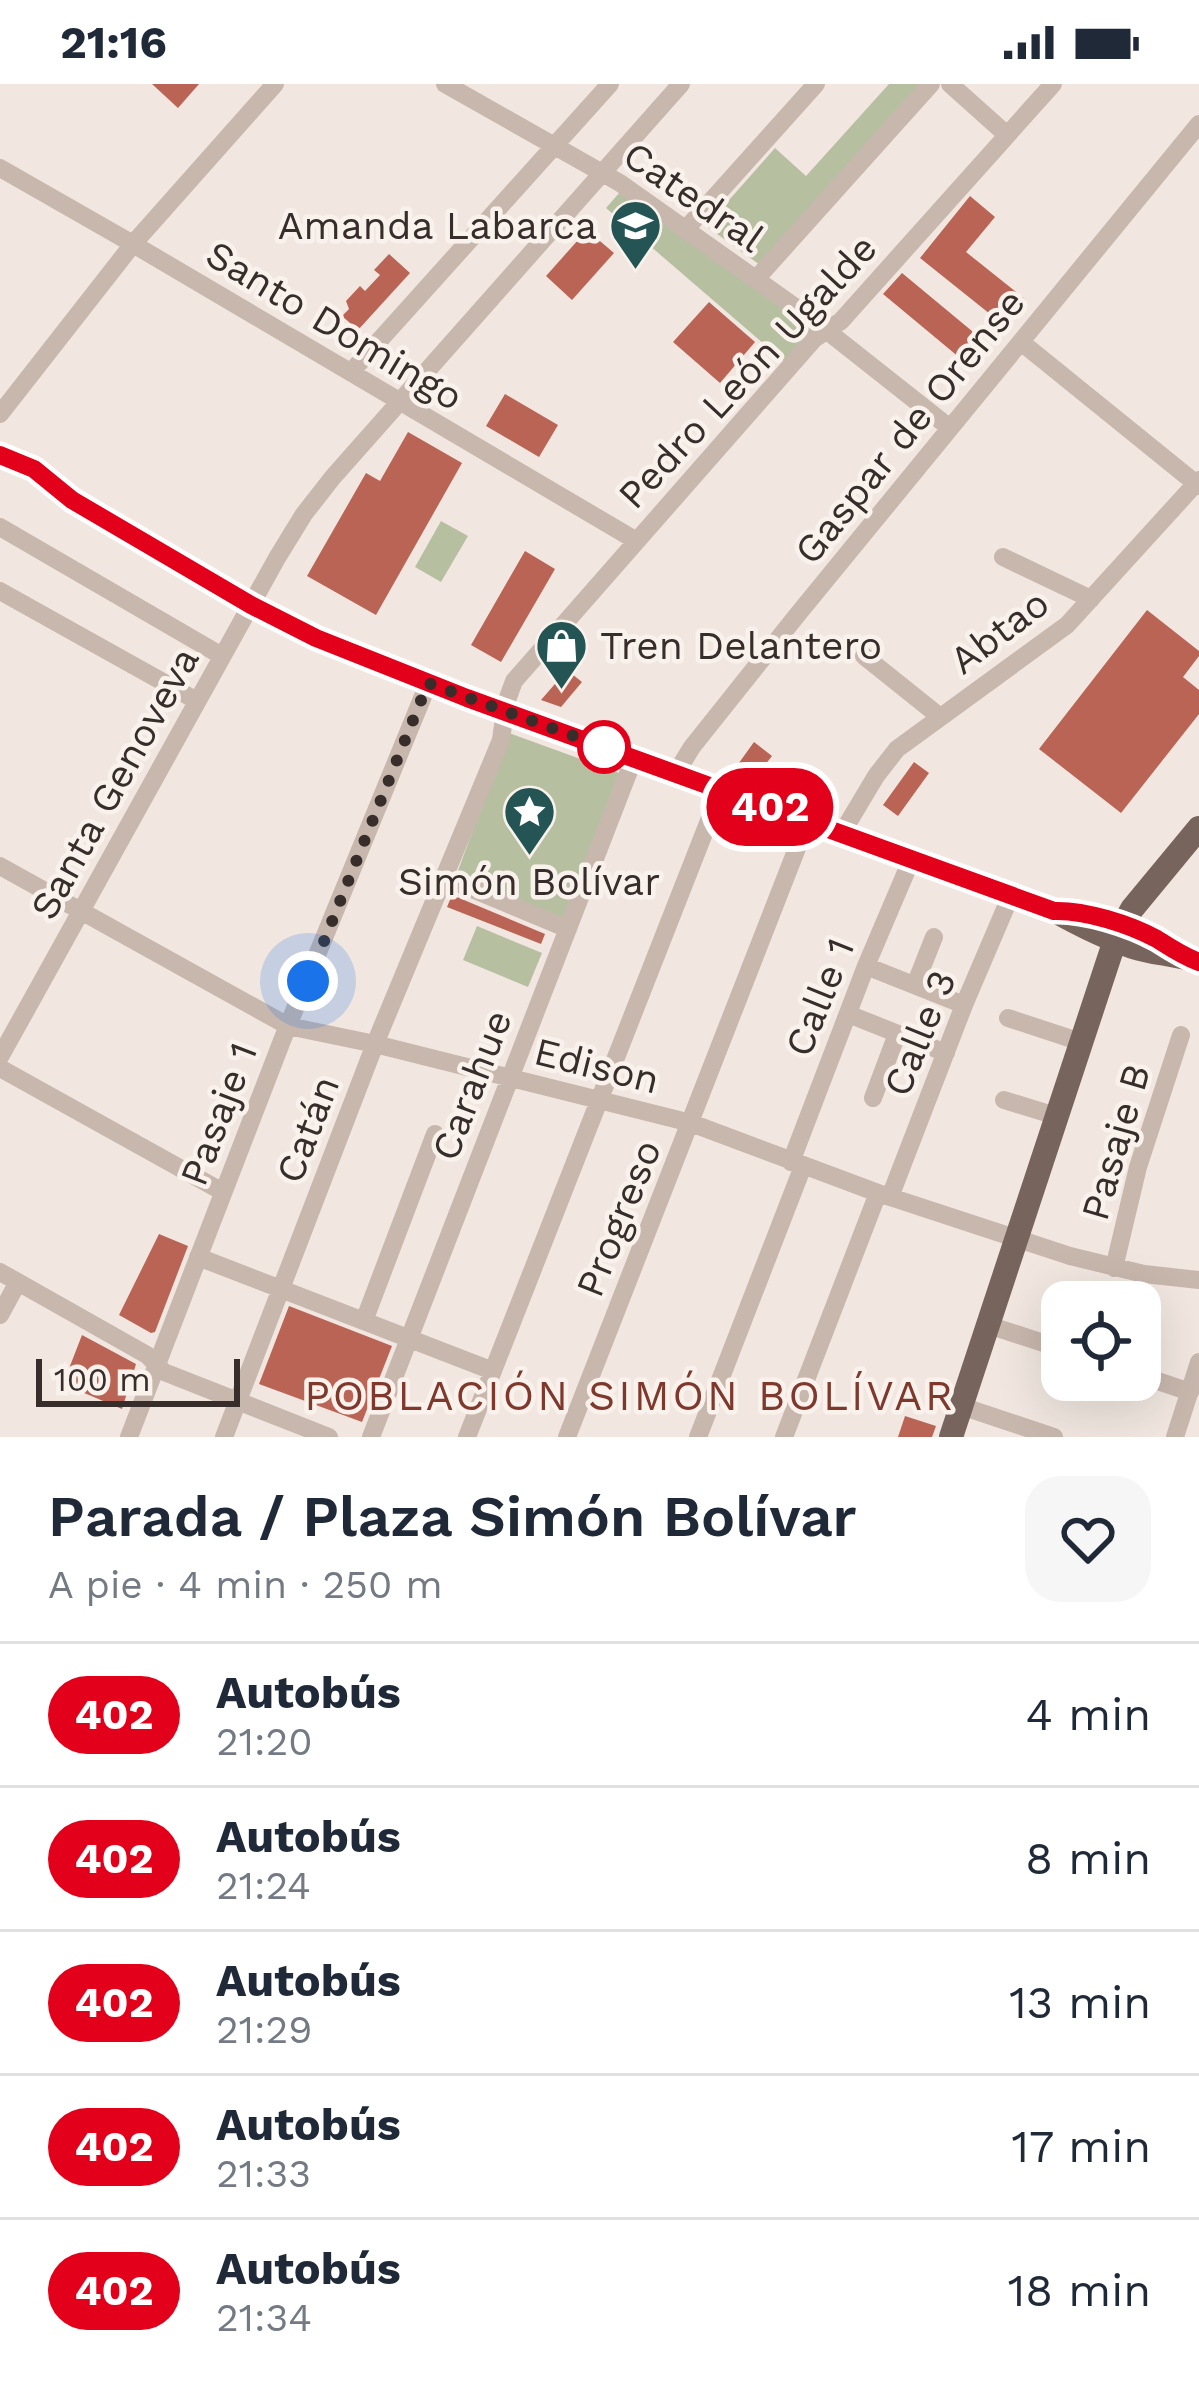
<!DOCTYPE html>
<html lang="es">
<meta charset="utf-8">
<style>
:root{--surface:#fff;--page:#f6f6f7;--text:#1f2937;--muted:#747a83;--line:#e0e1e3}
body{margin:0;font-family:"Work Sans",sans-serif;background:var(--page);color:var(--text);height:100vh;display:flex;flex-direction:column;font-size:45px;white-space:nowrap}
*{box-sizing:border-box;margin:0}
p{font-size:39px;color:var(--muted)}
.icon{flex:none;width:66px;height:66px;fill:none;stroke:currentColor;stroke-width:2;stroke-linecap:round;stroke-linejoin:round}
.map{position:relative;height:1353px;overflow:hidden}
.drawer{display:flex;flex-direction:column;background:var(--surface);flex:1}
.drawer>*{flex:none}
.badge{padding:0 24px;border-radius:39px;font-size:42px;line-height:78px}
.fabs{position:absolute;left:1041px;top:1197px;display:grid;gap:24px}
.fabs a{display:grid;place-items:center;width:120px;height:120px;border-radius:24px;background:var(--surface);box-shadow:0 12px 48px #0002;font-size:60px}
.scale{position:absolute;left:36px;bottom:30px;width:204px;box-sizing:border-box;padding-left:12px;border:6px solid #372d2b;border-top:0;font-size:33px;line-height:42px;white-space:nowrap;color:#372d2b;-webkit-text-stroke:9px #f9f2ec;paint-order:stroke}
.you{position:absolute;width:60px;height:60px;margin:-30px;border:9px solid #fff;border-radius:50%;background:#1a73e8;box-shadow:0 0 0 18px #1a73e833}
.map>.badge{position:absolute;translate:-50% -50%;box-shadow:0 0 0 6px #fff}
.round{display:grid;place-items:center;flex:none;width:126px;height:126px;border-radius:36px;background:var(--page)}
.headline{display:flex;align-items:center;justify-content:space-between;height:204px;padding:0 48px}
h1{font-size:57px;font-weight:600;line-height:90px}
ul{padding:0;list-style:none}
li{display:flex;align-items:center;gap:36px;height:144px;padding:0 48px;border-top:3px solid var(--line)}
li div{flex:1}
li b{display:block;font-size:45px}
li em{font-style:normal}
li .badge{min-width:132px;font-weight:700;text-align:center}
.status{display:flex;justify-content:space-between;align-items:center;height:84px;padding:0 60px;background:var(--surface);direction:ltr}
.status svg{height:33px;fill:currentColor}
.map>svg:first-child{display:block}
.green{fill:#b7bfa1}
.building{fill:#ba6455}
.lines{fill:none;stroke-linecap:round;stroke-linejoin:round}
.minor{stroke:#c8b7ad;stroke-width:18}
.major{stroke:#77645d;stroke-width:24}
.line-casing{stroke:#fff;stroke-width:27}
.line{stroke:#e2001a;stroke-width:18}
.walk{stroke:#372d2b;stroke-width:12;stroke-dasharray:0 21.6}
.stop-dot{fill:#fff;stroke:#e2001a;stroke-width:6}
.labels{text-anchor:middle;stroke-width:9;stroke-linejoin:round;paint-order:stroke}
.street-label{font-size:39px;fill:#372d2b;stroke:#f9f2ec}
.poi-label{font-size:39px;fill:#372d2b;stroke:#f9f2ec;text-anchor:end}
.neighbourhood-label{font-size:42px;letter-spacing:3px;fill:#7e382c;stroke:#f9f2ec}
</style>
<div class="status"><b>21:16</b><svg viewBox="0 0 49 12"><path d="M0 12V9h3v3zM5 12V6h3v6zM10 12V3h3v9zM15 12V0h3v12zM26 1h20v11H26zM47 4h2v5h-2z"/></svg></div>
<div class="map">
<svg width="1199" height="1353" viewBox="0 0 1199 1353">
<rect width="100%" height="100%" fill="#f1e7e0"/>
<path class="green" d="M889,0H923L760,181L706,142L775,64L806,92Z
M620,108L813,245L786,279L606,124Z
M441,437L468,452L441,498L415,483Z
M509,649L619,689L566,836L456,792Z
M477,842L542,869L528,903L463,876Z"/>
<path class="building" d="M152,0H199L178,24Z
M970,112L995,133L966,168L1026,216L1005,242L920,174Z
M587,146L614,169L572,216L546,192Z
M389,170L410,189L358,246L342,232L349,225L346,217L360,202L365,207L380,191L374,186Z
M902,189L990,262L972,284L883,210Z
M709,218L755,258L720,299L673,258Z
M505,310L558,341L539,373L486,342Z
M408,348L462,379L376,531L307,492L366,389L380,397Z
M525,467L555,485L501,578L471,561Z
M1147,526L1199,567V572L1183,593L1199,606V630L1121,729L1039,665Z
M567,586L582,598L561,623L541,616Z
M754,658L772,672L754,695L737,688L736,683Z
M914,678L929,689L898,732L883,721Z
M452,811L545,850L541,860L447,823Z
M159,1150L188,1162L155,1248L151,1249L119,1231Z
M289,1222L392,1262L362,1338L259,1300Z
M82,1251L136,1280L122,1325L63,1300Z
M905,1332L936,1342L932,1353H898Z"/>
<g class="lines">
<path class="minor" d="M445,0L620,99L812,235L950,344
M950,0L1007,51
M0,84L133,160L635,456
M685,146L816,0
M756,195L931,0
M1021,258L1199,402
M351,288L610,0
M0,330L133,160L275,0
M0,443L222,572
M1003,473L1091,515
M0,507L197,617
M864,572L939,632
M676,689L692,663L798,530L1199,40
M842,749L876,692L897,665L1067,541L1199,396
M0,782L288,942L375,960L691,1039L878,1109L1070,1172L1144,1190L1199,1196
M443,793L568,845
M866,882L964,921
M915,901L934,853
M848,930L946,969
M1008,934L1081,958
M0,973L277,474L304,430L333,393L681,0
M0,984L223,1108
M873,1014L897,950
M1004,1016L1056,1032
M791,1078L866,882L912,774
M890,1113L964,921L1011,811
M198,1173L493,1287
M1114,1184L1138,1083L1181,951
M0,1188L147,1271L164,1288L329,1353
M0,1231L18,1198
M364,1237L435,1050
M988,1241L1062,1265
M1140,1291L1190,1308
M961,1322L1054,1353
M129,1353L283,954L428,600
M224,1353L375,960L501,656L506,619L514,597L814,255L841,237L1053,0
M371,1353L634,674
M467,1353L721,706
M567,1353L808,736
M698,1353L803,1082
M784,1353L878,1109
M1175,1353L1199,1278"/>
<path class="major" d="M0,371L35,385L72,416L251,521L316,554L428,600L1055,827C1080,841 1106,854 1133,863C1155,870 1177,870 1199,878
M951,1353L1115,856L1132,825L1199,744"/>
</g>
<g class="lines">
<defs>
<path id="line" d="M0,371L34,385L72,416L251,521L316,554L467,614L1054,827C1085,826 1129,840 1157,855C1171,864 1183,872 1199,878"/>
</defs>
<use href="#line" class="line-casing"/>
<use href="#line" class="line"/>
<path class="walk" d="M308,897L428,599L604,663"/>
</g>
<defs>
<symbol id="school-pin" viewBox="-11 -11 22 30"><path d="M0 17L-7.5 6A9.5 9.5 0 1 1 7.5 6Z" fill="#245453" stroke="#f9f2ec"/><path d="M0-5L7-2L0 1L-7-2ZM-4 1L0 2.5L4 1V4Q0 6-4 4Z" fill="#fff"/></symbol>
<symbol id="shop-pin" viewBox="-11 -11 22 30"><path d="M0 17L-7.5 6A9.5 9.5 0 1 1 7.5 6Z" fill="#245453" stroke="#f9f2ec"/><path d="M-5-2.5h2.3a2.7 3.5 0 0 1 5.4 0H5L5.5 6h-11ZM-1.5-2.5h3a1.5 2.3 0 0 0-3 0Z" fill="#fff"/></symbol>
<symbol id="sight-pin" viewBox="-11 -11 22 30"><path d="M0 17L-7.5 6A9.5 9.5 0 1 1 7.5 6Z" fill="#245453" stroke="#f9f2ec"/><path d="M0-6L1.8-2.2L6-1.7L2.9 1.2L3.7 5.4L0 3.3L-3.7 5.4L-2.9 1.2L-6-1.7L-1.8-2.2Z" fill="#fff"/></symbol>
</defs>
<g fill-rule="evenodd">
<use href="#school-pin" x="606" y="112" width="59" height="81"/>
<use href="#shop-pin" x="532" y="532" width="59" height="81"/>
<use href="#sight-pin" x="500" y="698" width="59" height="81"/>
</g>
<circle class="stop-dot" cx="604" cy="663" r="24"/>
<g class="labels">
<g class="street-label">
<text transform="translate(694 112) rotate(35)" y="14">Catedral</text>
<text transform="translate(335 241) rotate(31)" y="14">Santo Domingo</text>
<text transform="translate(747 287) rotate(-47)" y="14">Pedro León Ugalde</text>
<text transform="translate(909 342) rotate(-51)" y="14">Gaspar de Orense</text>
<text transform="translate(999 547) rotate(-37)" y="14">Abtao</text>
<text transform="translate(114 699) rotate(-61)" y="14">Santa Genoveva</text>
<text transform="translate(819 913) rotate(-68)" y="14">Calle 1</text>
<text transform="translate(919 949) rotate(-68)" y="14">Calle 3</text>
<text transform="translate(597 981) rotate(14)" y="14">Edison</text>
<text transform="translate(471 1001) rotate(-69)" y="14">Carahue</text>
<text transform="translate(218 1030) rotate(-69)" y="14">Pasaje 1</text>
<text transform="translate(307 1045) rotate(-69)" y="14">Catán</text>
<text transform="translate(1115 1058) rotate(-74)" y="14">Pasaje B</text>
<text transform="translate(618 1134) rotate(-68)" y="14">Progreso</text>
</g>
<g class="poi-label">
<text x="597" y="155">Amanda Labarca</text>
<text x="600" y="575" text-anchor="start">Tren Delantero</text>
<text x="529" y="811" text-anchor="middle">Simón Bolívar</text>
</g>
<g class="neighbourhood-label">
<text x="630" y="1326">POBLACIÓN SIMÓN BOLÍVAR</text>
</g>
</g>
</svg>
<div class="fabs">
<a><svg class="icon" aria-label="locate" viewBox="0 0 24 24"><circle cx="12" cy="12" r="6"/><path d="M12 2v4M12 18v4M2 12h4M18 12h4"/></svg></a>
</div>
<div class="scale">100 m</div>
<div class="you" style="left:308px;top:897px"></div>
<b class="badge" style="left:770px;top:723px;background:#e2001a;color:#fff">402</b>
</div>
<section class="drawer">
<div class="headline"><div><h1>Parada / Plaza Simón Bolívar</h1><p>A pie · 4 min · 250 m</p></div><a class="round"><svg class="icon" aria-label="heart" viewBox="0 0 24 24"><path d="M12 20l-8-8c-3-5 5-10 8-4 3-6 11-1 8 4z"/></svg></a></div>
<ul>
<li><span class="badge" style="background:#e2001a;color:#fff">402</span><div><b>Autobús</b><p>21:20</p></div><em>4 min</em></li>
<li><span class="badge" style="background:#e2001a;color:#fff">402</span><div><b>Autobús</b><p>21:24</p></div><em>8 min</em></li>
<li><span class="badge" style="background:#e2001a;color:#fff">402</span><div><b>Autobús</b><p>21:29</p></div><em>13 min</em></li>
<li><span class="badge" style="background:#e2001a;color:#fff">402</span><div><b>Autobús</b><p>21:33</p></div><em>17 min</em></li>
<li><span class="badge" style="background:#e2001a;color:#fff">402</span><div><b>Autobús</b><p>21:34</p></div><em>18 min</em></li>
</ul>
</section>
